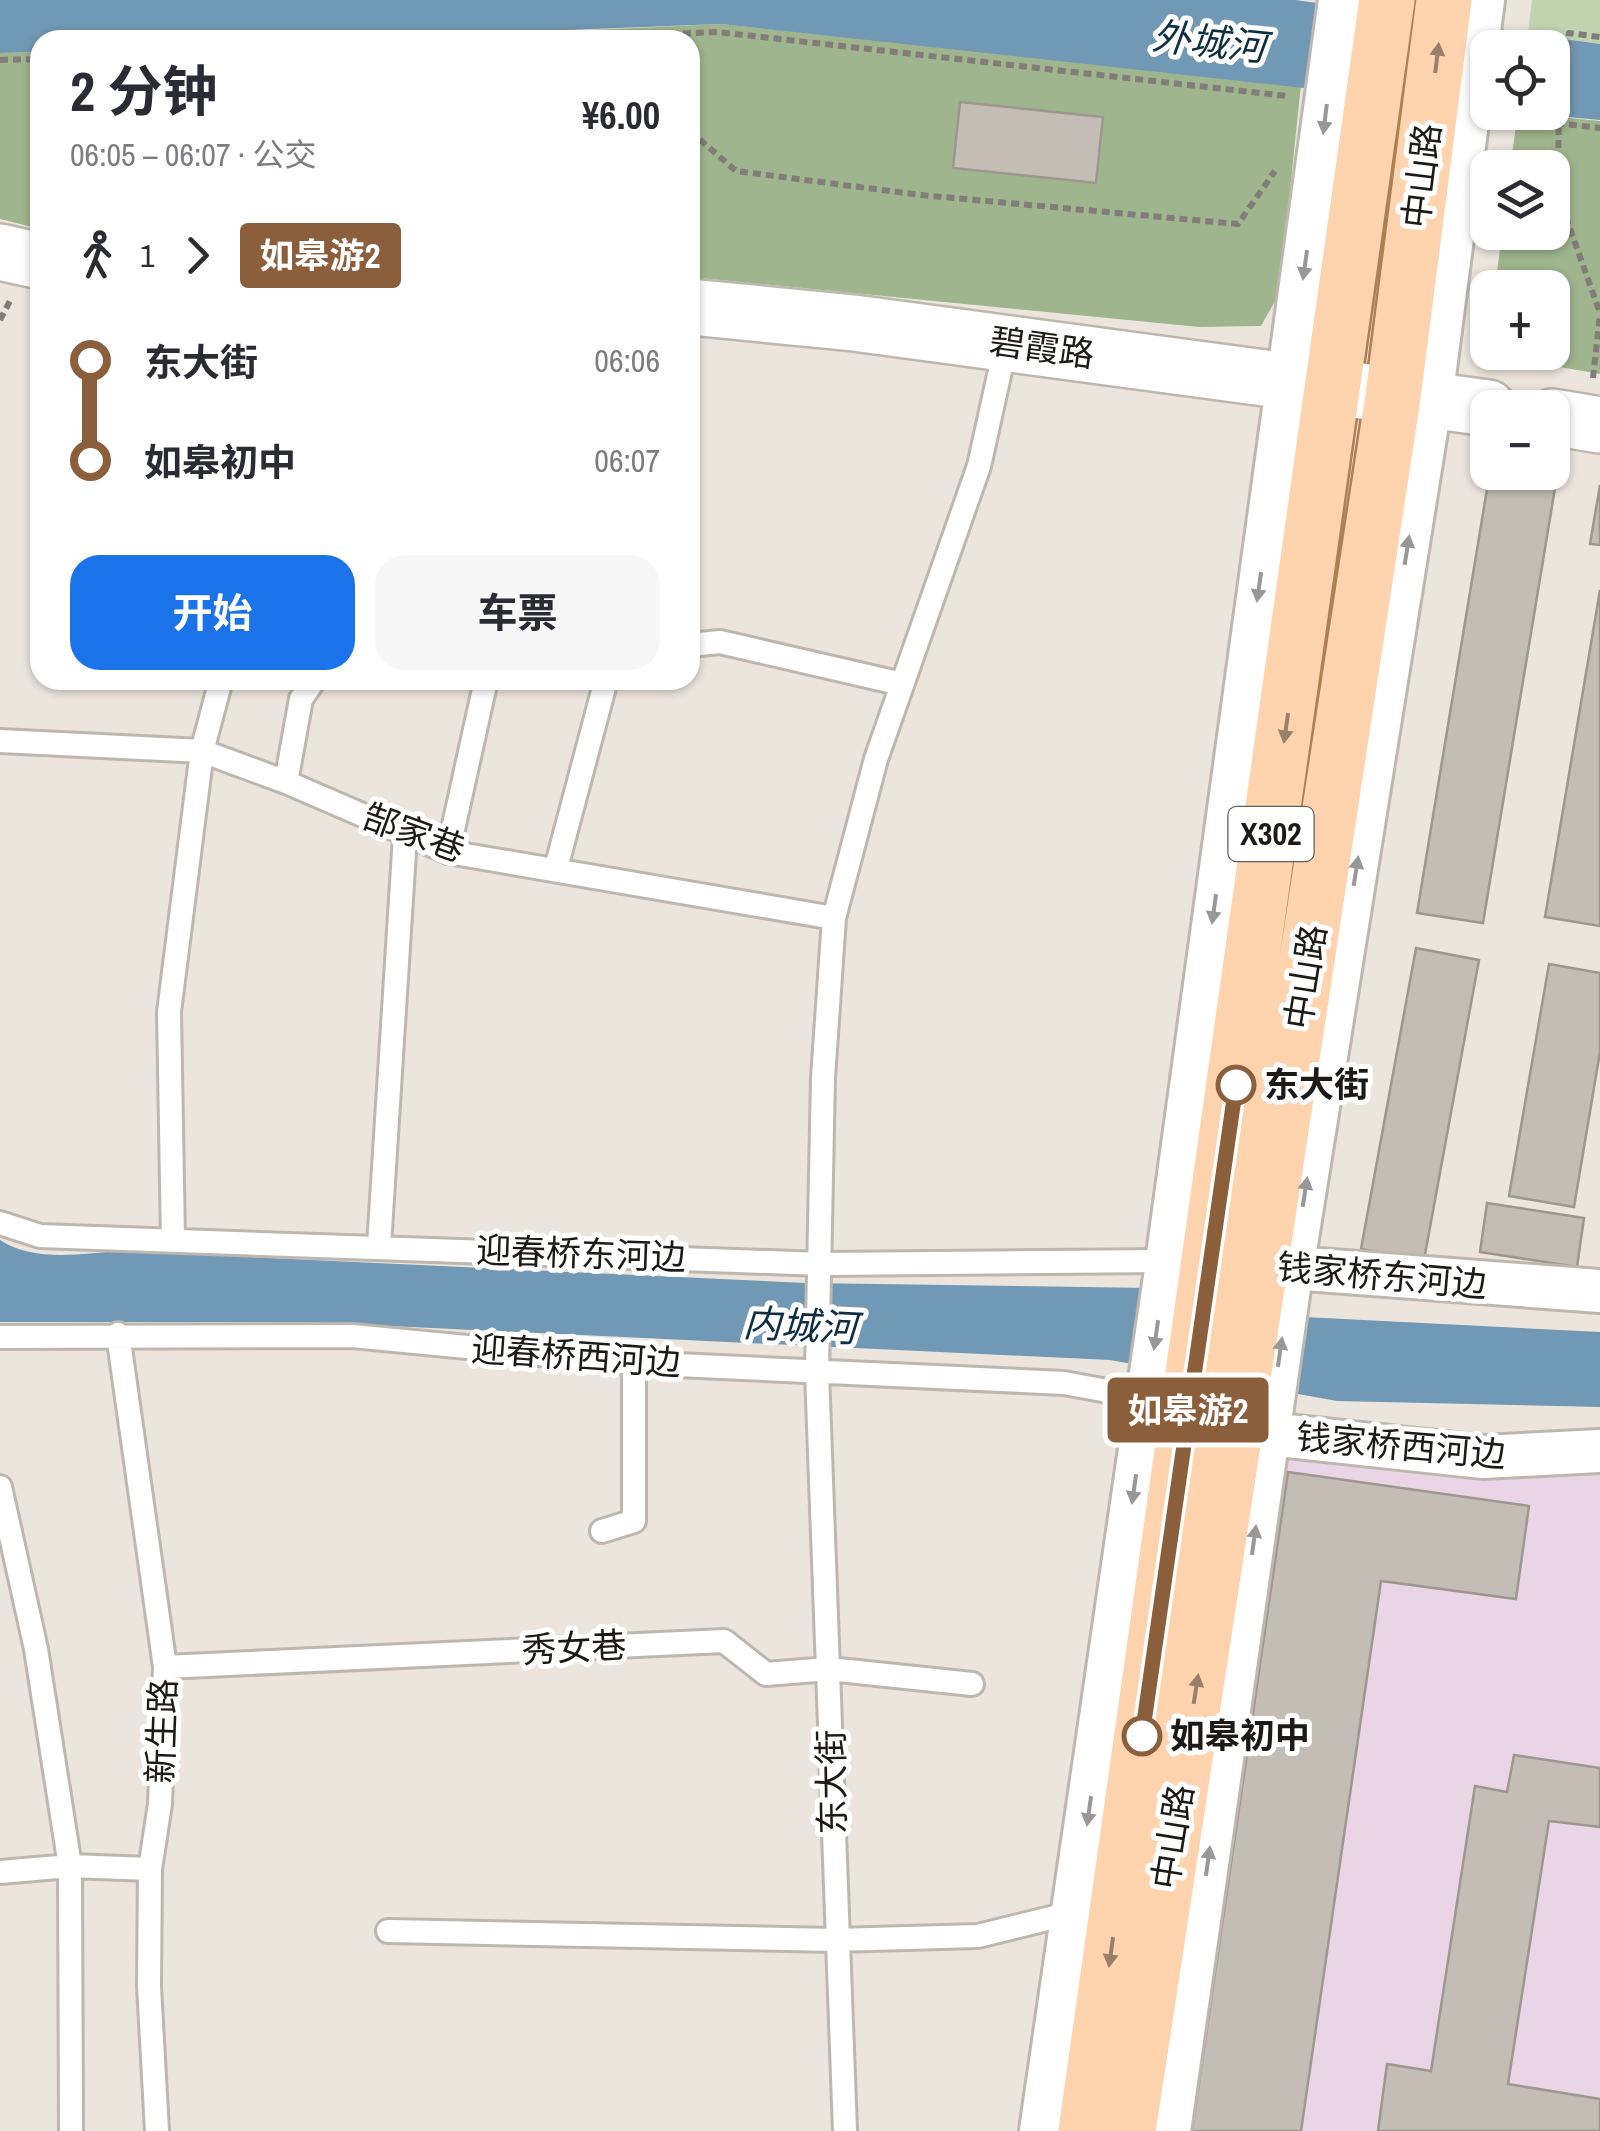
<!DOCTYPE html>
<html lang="zh">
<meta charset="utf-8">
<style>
:root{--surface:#fff;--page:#f7f7f7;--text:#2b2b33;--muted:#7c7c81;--accent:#1a73e8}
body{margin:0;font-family:"Archivo Narrow","Noto Sans SC",sans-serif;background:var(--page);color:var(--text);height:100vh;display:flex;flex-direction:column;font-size:38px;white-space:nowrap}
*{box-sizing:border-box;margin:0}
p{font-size:32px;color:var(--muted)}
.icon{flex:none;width:55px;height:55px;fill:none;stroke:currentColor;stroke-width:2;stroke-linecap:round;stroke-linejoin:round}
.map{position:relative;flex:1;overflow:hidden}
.side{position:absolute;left:30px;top:30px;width:670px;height:660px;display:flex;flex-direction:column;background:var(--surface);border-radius:30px;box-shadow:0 2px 8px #0004}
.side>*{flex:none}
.badge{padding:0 20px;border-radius:8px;font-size:35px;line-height:65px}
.controls{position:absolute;left:1470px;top:30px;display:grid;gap:20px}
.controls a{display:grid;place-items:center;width:100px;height:100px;border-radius:20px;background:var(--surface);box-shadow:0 2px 8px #0004;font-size:50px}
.map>.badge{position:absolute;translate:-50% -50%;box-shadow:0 0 0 5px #fff}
.legs{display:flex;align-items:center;gap:15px;height:110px;padding:0 40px;font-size:32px}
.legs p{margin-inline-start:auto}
.overview{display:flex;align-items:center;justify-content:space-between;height:170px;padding:0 40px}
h1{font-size:55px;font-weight:700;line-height:75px}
.cta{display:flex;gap:20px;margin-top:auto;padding:20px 40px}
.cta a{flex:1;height:115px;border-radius:30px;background:var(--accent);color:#fff;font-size:40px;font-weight:700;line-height:115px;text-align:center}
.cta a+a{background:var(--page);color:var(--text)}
ul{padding:0 40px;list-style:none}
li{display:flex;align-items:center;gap:35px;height:100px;font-size:38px}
li i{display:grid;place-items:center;width:15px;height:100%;margin:0 12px;background:currentColor}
li i::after{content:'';width:25px;height:25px;margin:-12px;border:8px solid;border-radius:50%;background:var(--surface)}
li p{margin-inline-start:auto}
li:first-child i{background:linear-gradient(#0000 50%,currentColor 0)}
li:last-child i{background:linear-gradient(currentColor 50%,#0000 0)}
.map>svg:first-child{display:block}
.education{fill:#e9d5e5}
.green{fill:#c0d4b2}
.forest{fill:#9fb58e}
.water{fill:#7198b4}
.building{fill:#c3bdb5;stroke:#9d9790;stroke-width:2.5}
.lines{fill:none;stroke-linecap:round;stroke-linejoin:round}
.lane-casing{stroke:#bdb7af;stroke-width:28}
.street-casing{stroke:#bdb7af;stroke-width:48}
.secondary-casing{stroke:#bdb7af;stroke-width:60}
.primary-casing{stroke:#ae7f55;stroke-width:60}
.path{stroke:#827d78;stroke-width:6;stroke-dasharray:8 5;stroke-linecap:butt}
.lane{stroke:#fff;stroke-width:22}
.street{stroke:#fff;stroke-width:42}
.secondary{stroke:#fff;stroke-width:55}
.primary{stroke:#fed3ad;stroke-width:55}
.oneway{fill:#98806a}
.oneway2{fill:#999897}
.line-1-casing{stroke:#fff;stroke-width:22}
.line-1{stroke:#8b5e3c;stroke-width:15}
.stop-1-dot{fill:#fff;stroke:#8b5e3c;stroke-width:5}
.labels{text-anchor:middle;stroke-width:10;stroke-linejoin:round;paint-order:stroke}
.shield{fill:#fff;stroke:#605f5d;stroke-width:2.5}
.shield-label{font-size:32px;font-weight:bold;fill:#1c1a17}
.street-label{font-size:35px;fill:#1c1a17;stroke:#fff}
.stop-label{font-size:35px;font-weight:bold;fill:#1c1a17;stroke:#fff;text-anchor:start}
.water-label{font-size:38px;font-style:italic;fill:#0d2e43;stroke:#fff}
</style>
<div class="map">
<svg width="1600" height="2131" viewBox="0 0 1600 2131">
<rect width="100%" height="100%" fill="#ece5dd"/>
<path class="education" d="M1283,1457L1491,1477L1600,1472V2131H1189Z"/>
<path class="green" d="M1532,0H1600V44L1528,33Z"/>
<path class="forest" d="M721,24L1301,85L1279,294L1261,326L1199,327L690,277V40H381Z
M40,52V229L0,219V53Z
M1518,113L1600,121V374L1537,363L1505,353L1552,352V288H1495L1502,233L1552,232V168L1510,167Z"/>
<path class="water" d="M0,0H1296L1600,44V120L1523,113L1552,112V48H1488L1487,108L721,24L313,40L311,34L40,40V52L0,53Z
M0,1240C34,1263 84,1253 122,1251L806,1283L1151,1288L1244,1314L1600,1332V1407L1337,1401L1110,1360L306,1322H0Z"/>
<path class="building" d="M960,102L1103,117L1096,183L953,168Z
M1489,477L1555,488L1483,923L1417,913Z
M1600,485V545L1590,544Z
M1600,590V926L1545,917Z
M1416,948L1479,960L1424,1260L1361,1249Z
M1549,964L1600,973V1052L1574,1207L1509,1196Z
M1487,1203L1584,1218L1577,1267L1480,1252Z
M1288,1472L1529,1506L1516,1599L1381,1581L1301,2131H1192Z
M1514,1755L1600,1768V1827L1549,1821L1508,2084L1600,2099V2131H1378L1387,2064L1431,2071L1475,1786L1507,1792Z"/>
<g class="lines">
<defs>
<path id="lane" d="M690,645L720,642L902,684
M0,741L202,751L286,782L448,852L834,918
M286,782L301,699L314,680
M448,852L486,680
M556,868L606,680
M0,1223L40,1236L822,1264L1165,1261
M173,1240L169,1012L202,751L221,680
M379,1246L405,836
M118,1334L165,1667L160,1804L150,1869L149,1986L157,2131
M0,1337L352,1336L634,1363L1064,1383L1124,1394L1146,1409
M0,1487L36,1649L70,1866L71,2131
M602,1531L634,1521V1363
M165,1667L724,1641L766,1674L829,1669L972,1684
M0,1872L70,1866L150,1869
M388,1931L835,1940L978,1936L1075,1912
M845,2131L817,1372L823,1078L834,918L876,759L979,466L1006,344"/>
<path id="street" d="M1265,1266L1600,1291
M1242,1431L1483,1457L1600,1451
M1041,2131L1165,1277L1340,0
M1169,2131L1289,1288L1431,399L1483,0"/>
<path id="secondary" d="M0,252L40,261
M690,307L854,323L1488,408
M1552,417L1600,425"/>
<path id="primary" d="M1086,2131L1387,0
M1128,2131L1393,397L1444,0"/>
</defs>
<use href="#lane" class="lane-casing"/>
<use href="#street" class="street-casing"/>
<use href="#secondary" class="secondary-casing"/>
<use href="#primary" class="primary-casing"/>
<path class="path" d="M527,40L717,32L1287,96
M1552,59L1566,61L1569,33L1600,37
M0,60L40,59
M1552,94L1559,95L1558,195L1600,313
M1556,123L1600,128
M690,131L736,171L921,195L1238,224L1275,171
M0,320L11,299
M1593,378L1600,314"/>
<use href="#lane" class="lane"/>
<use href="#street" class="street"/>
<use href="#secondary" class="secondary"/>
<use href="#primary" class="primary"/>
</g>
<defs><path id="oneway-solid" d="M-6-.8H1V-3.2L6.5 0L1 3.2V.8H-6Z" transform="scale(2.5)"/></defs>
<g class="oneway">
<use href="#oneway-solid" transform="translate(1437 58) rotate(-83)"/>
<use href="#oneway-solid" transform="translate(1286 728) rotate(98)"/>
<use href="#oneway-solid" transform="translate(1196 1689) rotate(-81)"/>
<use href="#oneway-solid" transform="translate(1111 1952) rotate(98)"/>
</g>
<g class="oneway2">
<use href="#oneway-solid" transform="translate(1325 119) rotate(97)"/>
<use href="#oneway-solid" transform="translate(1305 265) rotate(98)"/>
<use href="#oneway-solid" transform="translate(1407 550) rotate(-81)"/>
<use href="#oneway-solid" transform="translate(1259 587) rotate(98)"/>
<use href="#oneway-solid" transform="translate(1356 871) rotate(-81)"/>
<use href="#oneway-solid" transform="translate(1214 909) rotate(98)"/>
<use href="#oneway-solid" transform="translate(1305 1192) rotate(-81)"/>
<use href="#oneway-solid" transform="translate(1156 1335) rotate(98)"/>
<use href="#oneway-solid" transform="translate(1280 1352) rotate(-82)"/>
<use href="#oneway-solid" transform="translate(1134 1489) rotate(98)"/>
<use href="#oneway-solid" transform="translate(1254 1540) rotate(-82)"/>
<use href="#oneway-solid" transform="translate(1089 1811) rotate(98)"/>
<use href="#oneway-solid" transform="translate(1208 1861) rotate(-82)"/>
</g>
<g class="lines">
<defs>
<path id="line-1" d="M1142,1736L1236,1085"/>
</defs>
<use href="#line-1" class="line-1-casing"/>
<use href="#line-1" class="line-1"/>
</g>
<g class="stop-1-dot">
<circle cx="1236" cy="1085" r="18"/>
<circle cx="1142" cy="1736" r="18"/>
</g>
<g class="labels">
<rect class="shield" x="1228.5" y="807" width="85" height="54" rx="8"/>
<g class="shield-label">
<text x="1271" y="845">X302</text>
</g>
<g class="street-label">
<text transform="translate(1422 176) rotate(-83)" y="12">中山路</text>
<text transform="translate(1042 348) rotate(8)" y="12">碧霞路</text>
<text transform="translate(414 833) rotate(20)" y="12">郜家巷</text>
<text transform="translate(1306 977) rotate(-81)" y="12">中山路</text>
<text transform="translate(581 1254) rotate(2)" y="12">迎春桥东河边</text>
<text transform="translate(1382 1276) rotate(5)" y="12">钱家桥东河边</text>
<text transform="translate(576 1356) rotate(4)" y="12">迎春桥西河边</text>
<text transform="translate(1401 1446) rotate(5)" y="12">钱家桥西河边</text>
<text transform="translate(574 1648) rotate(-3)" y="12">秀女巷</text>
<text transform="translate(162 1731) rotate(-88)" y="12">新生路</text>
<text transform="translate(832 1782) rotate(-91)" y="12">东大街</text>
<text transform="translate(1173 1837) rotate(-81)" y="12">中山路</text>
</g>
<g class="stop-label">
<text x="1264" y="1097">东大街</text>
<text x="1170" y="1748">如皋初中</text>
</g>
<g class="water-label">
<text transform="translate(1209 42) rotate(6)" y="13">外城河</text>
<text transform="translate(800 1326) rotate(3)" y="13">内城河</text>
</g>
</g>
</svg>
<div class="controls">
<a><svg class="icon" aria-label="locate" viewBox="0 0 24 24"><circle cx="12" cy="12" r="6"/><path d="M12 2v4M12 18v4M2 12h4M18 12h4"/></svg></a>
<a><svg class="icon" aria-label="layers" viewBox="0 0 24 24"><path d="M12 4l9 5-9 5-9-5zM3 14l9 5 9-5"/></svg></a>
<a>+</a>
<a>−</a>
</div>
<b class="badge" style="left:1188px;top:1410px;background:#8b5e3c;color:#fff">如皋游2</b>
<section class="side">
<div class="overview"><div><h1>2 分钟</h1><p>06:05 – 06:07 · 公交</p></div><b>¥6.00</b></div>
<div class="legs"><svg class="icon" aria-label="walk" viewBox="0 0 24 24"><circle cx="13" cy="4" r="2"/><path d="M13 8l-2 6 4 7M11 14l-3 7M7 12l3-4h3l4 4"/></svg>1<svg class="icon" aria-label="forward" viewBox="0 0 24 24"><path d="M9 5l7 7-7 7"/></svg><b class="badge" style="background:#8b5e3c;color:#fff">如皋游2</b></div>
<ul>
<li><i style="color:#8b5e3c"></i><b>东大街</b><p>06:06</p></li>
<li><i style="color:#8b5e3c"></i><b>如皋初中</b><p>06:07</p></li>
</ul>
<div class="cta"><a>开始</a><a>车票</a></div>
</section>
</div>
